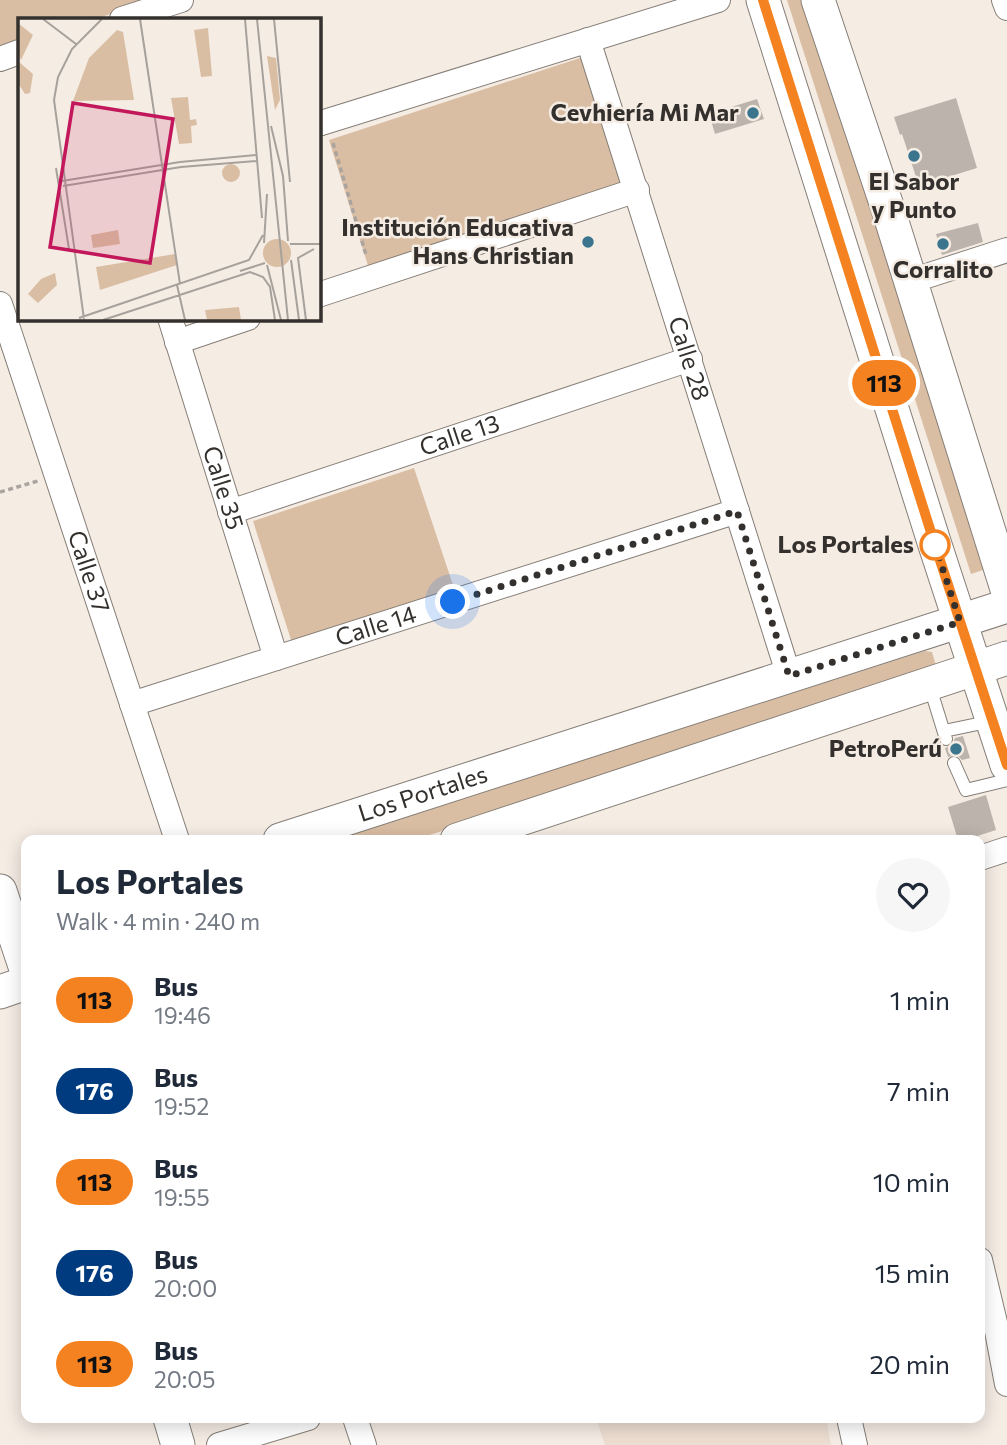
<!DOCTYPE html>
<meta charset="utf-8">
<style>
:root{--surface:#fff;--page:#f6f6f7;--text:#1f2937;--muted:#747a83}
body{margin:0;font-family:Commissioner,sans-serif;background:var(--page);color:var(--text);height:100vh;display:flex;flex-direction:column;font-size:26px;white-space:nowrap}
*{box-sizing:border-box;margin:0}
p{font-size:23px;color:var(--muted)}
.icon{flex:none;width:38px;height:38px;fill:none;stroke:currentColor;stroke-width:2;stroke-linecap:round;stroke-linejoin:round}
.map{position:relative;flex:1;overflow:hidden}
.side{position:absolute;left:21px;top:835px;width:964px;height:588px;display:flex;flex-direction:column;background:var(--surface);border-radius:14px;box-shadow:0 4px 18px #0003}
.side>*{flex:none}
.badge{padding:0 14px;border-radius:23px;font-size:24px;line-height:46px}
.you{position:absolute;width:35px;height:35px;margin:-18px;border:5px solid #fff;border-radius:50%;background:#1a73e8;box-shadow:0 0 0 10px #1a73e833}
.map>.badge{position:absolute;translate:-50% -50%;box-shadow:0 0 0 4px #fff}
.round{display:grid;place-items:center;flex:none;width:74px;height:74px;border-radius:37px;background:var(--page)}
.summary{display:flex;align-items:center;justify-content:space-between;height:119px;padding:0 35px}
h1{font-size:33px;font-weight:700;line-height:52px}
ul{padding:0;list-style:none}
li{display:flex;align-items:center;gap:21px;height:91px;padding:0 35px}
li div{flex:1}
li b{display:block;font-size:26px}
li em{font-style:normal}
li .badge{min-width:77px;font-weight:700;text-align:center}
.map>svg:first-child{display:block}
.built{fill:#edded1}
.green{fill:#dabea3}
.building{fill:#bcb4ac}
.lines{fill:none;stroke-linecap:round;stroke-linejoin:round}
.lane-casing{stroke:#857e77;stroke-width:14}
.street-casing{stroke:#857e77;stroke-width:26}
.secondary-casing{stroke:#857e77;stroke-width:35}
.path{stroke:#aba49e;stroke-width:3.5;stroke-dasharray:5 3.5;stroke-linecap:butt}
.lane{stroke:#fff;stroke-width:12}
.street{stroke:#fff;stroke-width:24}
.secondary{stroke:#fff;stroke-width:33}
.line-casing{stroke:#fff;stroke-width:16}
.line{stroke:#f58220;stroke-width:10}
.walk{stroke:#33302d;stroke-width:7;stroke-dasharray:0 12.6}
.poi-dot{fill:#3a758d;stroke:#f5ece4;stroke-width:2.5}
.stop-dot{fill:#fff;stroke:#f58220;stroke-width:3.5}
.labels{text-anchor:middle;stroke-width:5;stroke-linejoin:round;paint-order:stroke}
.poi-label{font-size:24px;font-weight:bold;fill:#33302d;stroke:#f5ece4;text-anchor:end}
.street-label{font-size:24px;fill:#33302d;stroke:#f5ece4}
.stop-label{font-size:24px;font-weight:bold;fill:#33302d;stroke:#f5ece4;text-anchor:end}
.inset-road{fill:none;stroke:#a7a19b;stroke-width:2}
.view{fill:#c2185b;fill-opacity:0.15;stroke:#c2185b;stroke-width:3.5}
.inset-edge{fill:none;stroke:#33302d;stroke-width:3.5}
</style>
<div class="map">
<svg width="1007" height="1445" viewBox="0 0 1007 1445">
<rect width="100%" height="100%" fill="#f5ece4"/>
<path class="built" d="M596,1418H826L831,1445H605Z"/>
<path class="green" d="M0,0H155L95,19H19V44L0,50Z
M787,0H809L989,568L971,574Z
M586,56L627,181L370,272L329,140Z
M414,468L455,591L292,643L253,521Z
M925,651L932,652L937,669L931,673L414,840H330Z"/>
<path class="building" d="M956,98L977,168L919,186L902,134L900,135L894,117Z
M757,99L764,119L715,134L709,114Z
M978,223L983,242L942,255L936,234Z
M963,736L970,758L962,760L956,754L948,757L945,748L952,745L955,738Z
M986,795L996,830L965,840H958L948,807Z"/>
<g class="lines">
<defs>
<path id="lane" d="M929,684L946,739
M944,731L992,721
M954,763L966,790L1007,780"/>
<g id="street">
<path d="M1004,0L1007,8"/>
<path d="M122,19L181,0"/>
<path id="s1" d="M588,40L789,676"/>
<path d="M0,59L19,52"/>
<path d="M318,124L718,0"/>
<path d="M911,281L1007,250"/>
<path d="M318,295L637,190"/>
<path id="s2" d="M0,304L177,840"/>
<path id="s3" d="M170,318L276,658"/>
<path d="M177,342L248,318"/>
<path id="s4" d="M230,512L690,359"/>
<path id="s5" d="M132,704L737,511"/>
<path d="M980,858L1007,849"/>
<path d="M980,1260L997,1331L1007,1384"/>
<path d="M355,1418L364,1445"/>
<path d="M849,1418L855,1445"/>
<path d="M219,1445L308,1418"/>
</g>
<g id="secondary">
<path d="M763,0L935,545L1007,765"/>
<path d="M818,0L888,209L1007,589"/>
<path id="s6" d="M280,840L1007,606"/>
<path d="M457,840L1007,658"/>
<path d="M0,891L26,969"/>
<path d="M0,992L26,983"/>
<path d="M170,1418L178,1445"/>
</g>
</defs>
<use href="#lane" class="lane-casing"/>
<use href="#street" class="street-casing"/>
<use href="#secondary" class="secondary-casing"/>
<path class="path" d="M333,143L366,255
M0,492L38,481"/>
<use href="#lane" class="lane"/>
<use href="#street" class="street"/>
<use href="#secondary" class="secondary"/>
</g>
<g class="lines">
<defs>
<path id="line" d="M763,0L935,545L1007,765"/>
</defs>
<use href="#line" class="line-casing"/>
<use href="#line" class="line"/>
<path class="walk" d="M453,602L737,511L789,676L960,622L935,545"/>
</g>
<g class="poi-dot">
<circle cx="753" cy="113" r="7"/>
<circle cx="914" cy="156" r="7"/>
<circle cx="588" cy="242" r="7"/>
<circle cx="943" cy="244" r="7"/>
<circle cx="956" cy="749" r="7"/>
</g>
<circle class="stop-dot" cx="935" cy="545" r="14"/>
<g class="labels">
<g class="poi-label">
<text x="739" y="121">Cevhiería Mi Mar</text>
<text x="914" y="190" text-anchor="middle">El Sabor<tspan x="914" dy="28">y Punto</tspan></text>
<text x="574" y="236">Institución Educativa<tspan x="574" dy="28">Hans Christian</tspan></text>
<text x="943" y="278" text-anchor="middle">Corralito</text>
<text x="942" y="757">PetroPerú</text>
</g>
<g class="street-label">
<text dy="8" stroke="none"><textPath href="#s1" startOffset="334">Calle 28</textPath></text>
<text dy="8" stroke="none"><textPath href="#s4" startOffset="242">Calle 13</textPath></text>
<text dy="8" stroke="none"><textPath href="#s3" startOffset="178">Calle 35</textPath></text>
<text dy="8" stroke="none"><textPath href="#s2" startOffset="282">Calle 37</textPath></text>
<text dy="8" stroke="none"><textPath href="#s5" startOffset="256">Calle 14</textPath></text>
<text dy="8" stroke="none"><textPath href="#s6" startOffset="150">Los Portales</textPath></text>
</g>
<g class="stop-label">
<text x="914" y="553">Los Portales</text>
</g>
</g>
<g transform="translate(18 18)">
<rect width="303" height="303" fill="#f5ece4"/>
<path d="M0,5L15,17L3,42L0,35ZM190,10L194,58L183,59L176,12ZM99,12L105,14L116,82L55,83L71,40ZM249,38L258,40L262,82L257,92ZM1,44L15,56L12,75L7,76L0,65ZM170,79L172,102L178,101L179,107L173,108L174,125L161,126L153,80ZM204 155a9 9 0 1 1 18 0a9 9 0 1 1-18 0ZM100,212L102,226L75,230L73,217ZM245 235a14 14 0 1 1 28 0a14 14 0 1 1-28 0ZM157,236L159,247L82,272L78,249ZM37,255L39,267L20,285L10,276L23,261ZM221,289L223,302H189L187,292Z" fill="#dabea3"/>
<path class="inset-road" d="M25,1L58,26M122,1L162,266M227,1L244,200M239,1L270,302M256,1L272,164M253,108L265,158L270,223M38,150L51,231M44,163L162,144L239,137M45,168L163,149L239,143M246,225L249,176M272,226H303M273,242L281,302M249,247L263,302M222,253L247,245M159,267L167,302M61,300L231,242L245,217M66,301L36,82L40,59L54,31L84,1M85,302L232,254L245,259L252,269L257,302M288,302L280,240L296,231"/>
<path class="view" d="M55,85L155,101L132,245L32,229Z"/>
<rect width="303" height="303" class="inset-edge"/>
</g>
</svg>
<div class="you" style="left:453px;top:602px"></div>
<b class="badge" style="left:884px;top:383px;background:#f58220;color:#111">113</b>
<section class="side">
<div class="summary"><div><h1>Los Portales</h1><p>Walk · 4 min · 240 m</p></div><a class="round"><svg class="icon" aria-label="heart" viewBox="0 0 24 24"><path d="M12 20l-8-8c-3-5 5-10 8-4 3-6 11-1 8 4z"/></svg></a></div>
<ul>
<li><span class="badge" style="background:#f58220;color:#111">113</span><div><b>Bus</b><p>19:46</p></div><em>1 min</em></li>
<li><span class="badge" style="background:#003b80;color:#fff">176</span><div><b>Bus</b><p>19:52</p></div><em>7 min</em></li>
<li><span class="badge" style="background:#f58220;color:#111">113</span><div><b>Bus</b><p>19:55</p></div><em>10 min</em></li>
<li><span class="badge" style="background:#003b80;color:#fff">176</span><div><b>Bus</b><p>20:00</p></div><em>15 min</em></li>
<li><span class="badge" style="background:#f58220;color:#111">113</span><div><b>Bus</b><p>20:05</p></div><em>20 min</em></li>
</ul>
</section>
</div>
